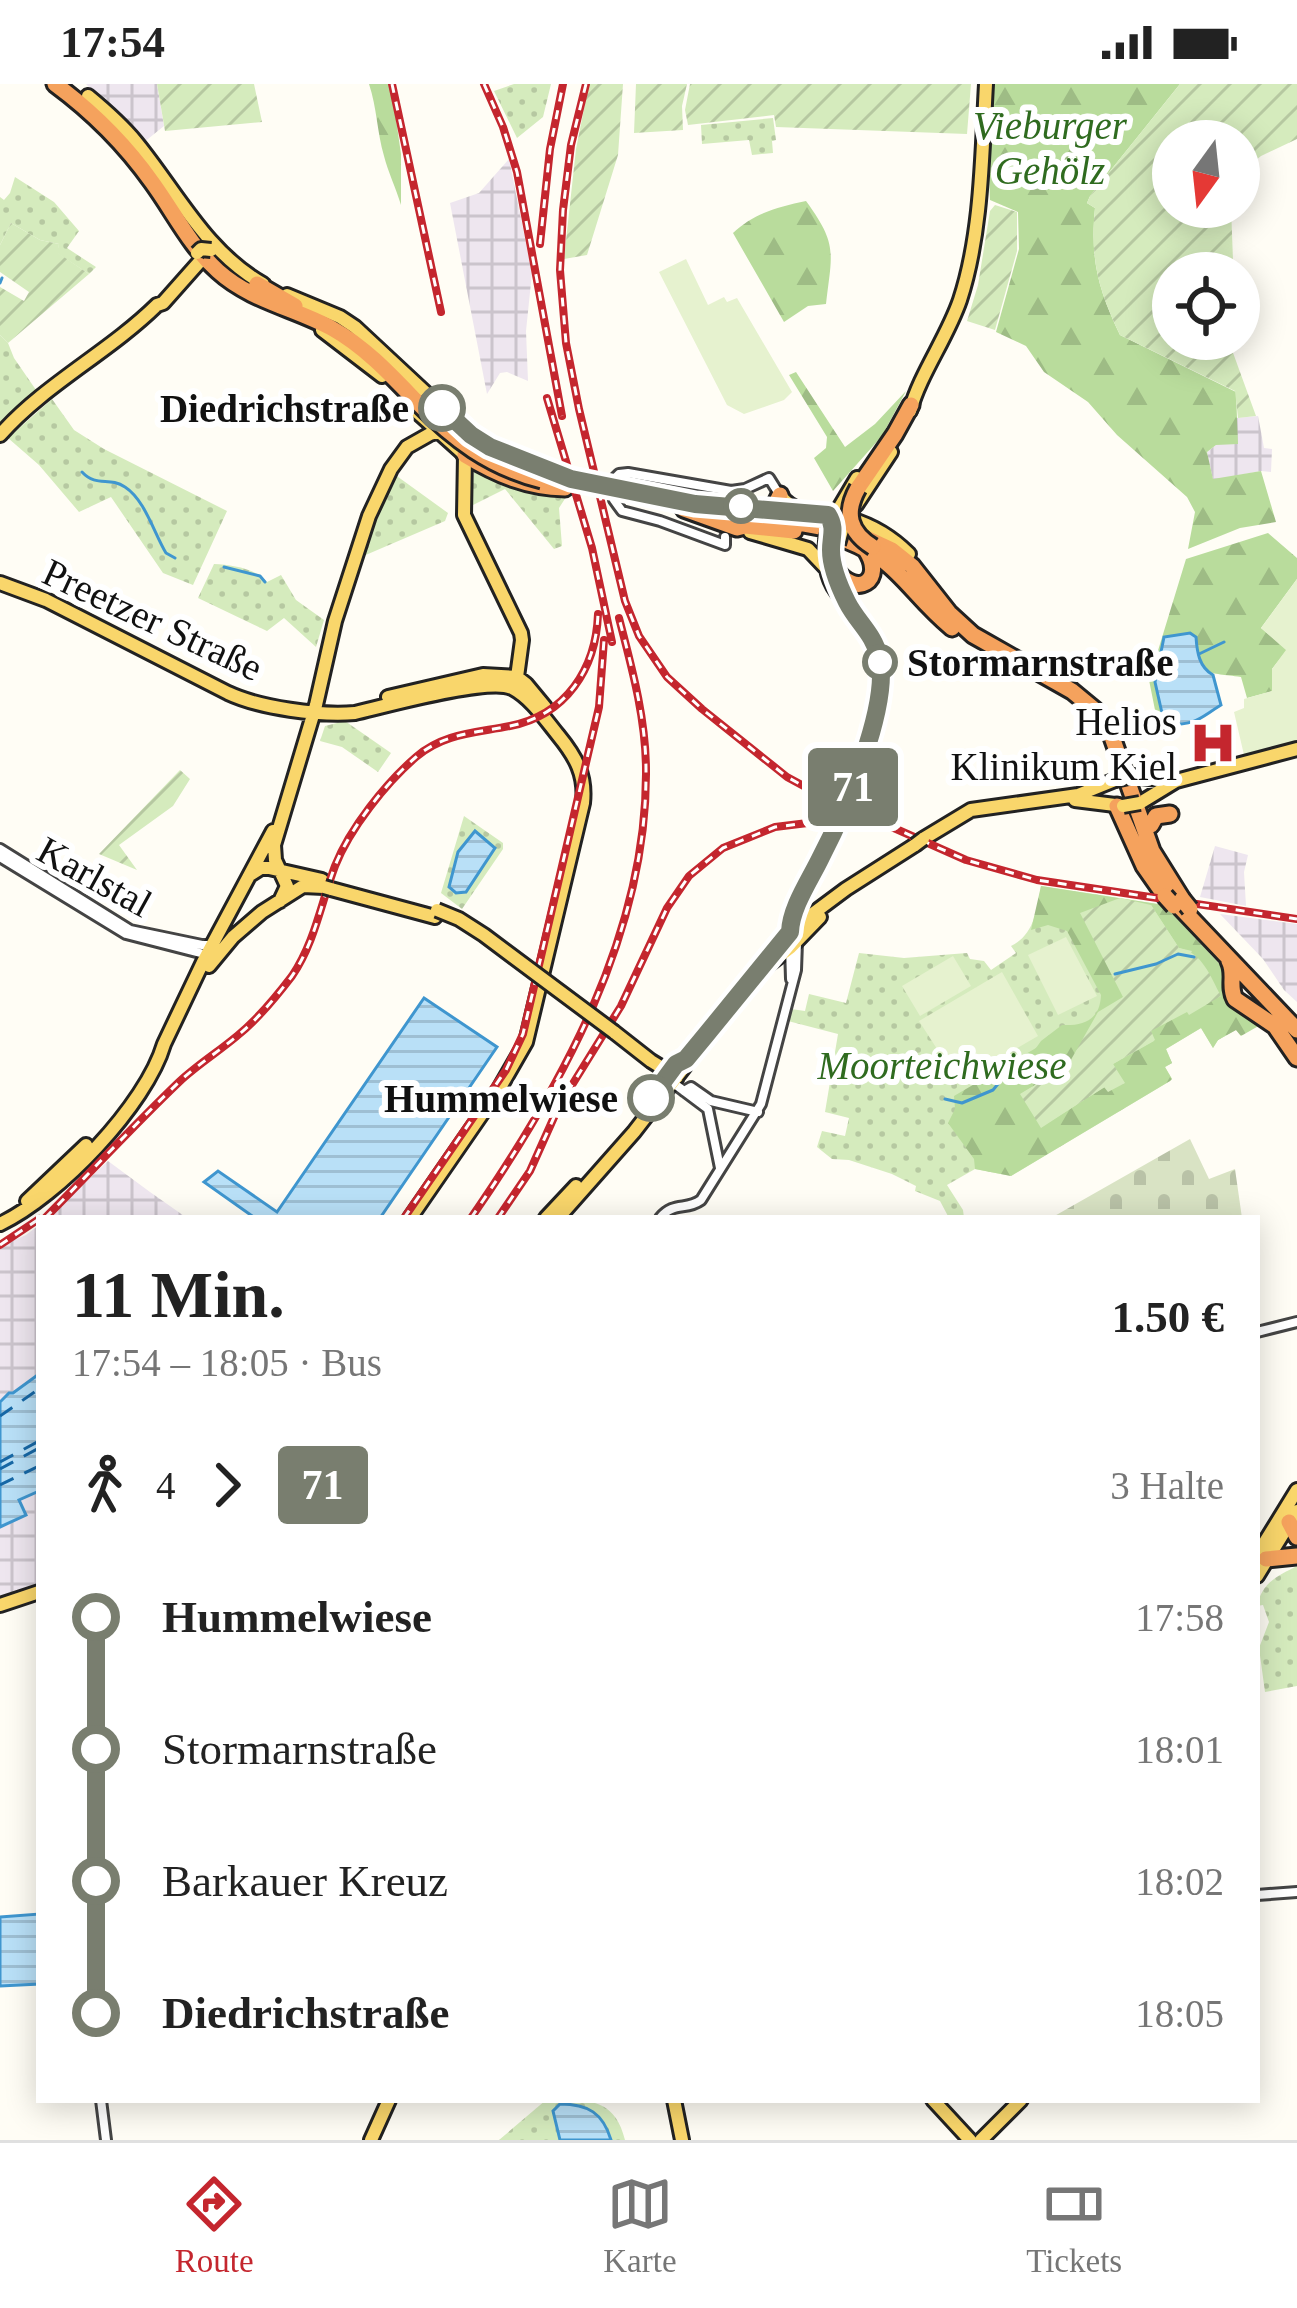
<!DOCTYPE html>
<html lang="de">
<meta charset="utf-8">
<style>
:root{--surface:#fff;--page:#f2f2f2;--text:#222;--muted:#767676;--line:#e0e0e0;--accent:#c4262e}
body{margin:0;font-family:Georgia,serif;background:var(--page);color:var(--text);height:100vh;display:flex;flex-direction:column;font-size:45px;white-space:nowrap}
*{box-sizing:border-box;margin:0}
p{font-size:39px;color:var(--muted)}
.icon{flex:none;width:66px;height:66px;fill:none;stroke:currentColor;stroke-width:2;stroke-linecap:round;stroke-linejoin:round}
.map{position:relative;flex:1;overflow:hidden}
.drawer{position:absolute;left:36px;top:1131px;width:1224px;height:888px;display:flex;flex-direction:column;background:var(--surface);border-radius:0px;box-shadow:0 6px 30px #0003}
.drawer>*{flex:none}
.badge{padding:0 24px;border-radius:9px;font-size:42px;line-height:78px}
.needle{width:78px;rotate:195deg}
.controls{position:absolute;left:1152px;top:36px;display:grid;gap:24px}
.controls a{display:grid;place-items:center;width:108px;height:108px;border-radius:50%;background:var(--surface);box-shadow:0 6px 30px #0003;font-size:60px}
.map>.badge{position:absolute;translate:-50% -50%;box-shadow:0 0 0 6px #fff}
.legs{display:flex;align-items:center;gap:18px;height:132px;padding:0 36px;font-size:39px}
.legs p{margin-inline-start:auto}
.summary{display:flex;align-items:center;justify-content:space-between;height:204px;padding:0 36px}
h1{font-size:66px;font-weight:700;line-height:90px}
ul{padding:0 36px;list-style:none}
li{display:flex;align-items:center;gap:42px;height:132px;font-size:45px}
li i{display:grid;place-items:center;width:18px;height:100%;margin:0 15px;background:currentColor}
li i::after{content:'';width:30px;height:30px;margin:-15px;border:9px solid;border-radius:50%;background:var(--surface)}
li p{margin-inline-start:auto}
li:first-child i{background:linear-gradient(#0000 50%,currentColor 0)}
li:last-child i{background:linear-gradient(currentColor 50%,#0000 0)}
.status{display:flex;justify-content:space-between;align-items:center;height:84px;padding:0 60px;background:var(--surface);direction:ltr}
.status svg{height:33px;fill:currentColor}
.menu{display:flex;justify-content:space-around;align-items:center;height:168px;border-top:3px solid var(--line);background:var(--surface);font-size:33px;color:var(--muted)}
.menu a{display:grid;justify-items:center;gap:6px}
.menu .active{color:var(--accent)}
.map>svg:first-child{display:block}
.industrial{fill:url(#industrial-grid)}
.grass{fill:url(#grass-dots)}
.forest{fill:url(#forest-firs);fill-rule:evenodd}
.cemetery{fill:url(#cemetery-stones)}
.garden{fill:url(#garden-furrows)}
.pitch{fill:#e6f2cf}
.water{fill:url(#water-rules);stroke:#3f96cf;stroke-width:3}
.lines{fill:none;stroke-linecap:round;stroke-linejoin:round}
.stream{stroke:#3f96cf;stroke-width:3}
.ferry{stroke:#1768a6;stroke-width:3;stroke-dasharray:15 12;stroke-linecap:butt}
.minor-casing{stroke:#444;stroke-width:14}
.major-casing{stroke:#222;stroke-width:18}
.highway-casing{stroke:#222;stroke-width:21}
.minor{stroke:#fff;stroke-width:8}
.major{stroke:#f9d66b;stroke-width:12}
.highway{stroke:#f5a25d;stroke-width:15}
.rail-casing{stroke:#c4262e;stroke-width:8}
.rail{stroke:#fff;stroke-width:3;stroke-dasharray:9;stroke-linecap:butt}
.major-bridge-casing{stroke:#222;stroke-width:18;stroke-linecap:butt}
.highway-bridge-casing{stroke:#222;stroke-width:21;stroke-linecap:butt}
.major-bridge{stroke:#f9d66b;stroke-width:12}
.highway-bridge{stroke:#f5a25d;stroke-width:15}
.line-1-casing{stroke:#fff;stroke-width:27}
.line-1{stroke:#797e6f;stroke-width:18}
.stop-1-dot{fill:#fff;stroke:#797e6f;stroke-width:6}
.labels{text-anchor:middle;stroke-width:12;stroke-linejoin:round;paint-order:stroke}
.park-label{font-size:39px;font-style:italic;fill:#2f6b1f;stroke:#fff}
.stop-label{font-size:39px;font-weight:bold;fill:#111;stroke:#fff;text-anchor:end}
.street-label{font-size:39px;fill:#111;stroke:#fff}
.poi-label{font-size:39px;fill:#111;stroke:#fff;text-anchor:end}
</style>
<div class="status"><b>17:54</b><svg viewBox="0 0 49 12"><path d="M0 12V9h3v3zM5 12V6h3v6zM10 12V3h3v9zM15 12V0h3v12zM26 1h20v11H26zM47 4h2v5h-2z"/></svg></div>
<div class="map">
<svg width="1297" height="2056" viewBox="0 0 1297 2056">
<defs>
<pattern id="industrial-grid" width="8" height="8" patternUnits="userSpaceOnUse" patternTransform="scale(3)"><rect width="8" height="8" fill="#eee6ef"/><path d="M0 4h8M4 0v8" fill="none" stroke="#cbc4cc"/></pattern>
<pattern id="grass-dots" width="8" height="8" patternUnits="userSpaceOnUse" patternTransform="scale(3)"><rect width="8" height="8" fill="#d5ebbd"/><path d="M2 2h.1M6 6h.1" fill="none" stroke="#b6c8a1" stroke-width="1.8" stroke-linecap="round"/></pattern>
<pattern id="forest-firs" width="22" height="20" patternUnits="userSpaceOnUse" patternTransform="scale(3)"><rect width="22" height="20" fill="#b9dc9c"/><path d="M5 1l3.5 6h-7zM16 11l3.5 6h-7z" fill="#9ebc85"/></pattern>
<pattern id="cemetery-stones" width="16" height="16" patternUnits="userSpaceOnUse" patternTransform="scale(3)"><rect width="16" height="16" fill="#d9e3c4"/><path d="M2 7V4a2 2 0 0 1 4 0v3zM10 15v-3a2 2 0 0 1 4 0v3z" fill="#b9c2a7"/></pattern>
<pattern id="garden-furrows" width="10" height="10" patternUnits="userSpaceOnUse" patternTransform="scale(3)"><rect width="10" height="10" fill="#d5ebbd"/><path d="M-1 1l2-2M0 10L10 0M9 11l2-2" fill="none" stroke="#b6c8a1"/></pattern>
<pattern id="water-rules" width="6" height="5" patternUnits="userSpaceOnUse" patternTransform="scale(3)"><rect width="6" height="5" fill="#b9e0f7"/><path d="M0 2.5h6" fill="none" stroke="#9ebfd3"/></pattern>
</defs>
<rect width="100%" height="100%" fill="#fffdf5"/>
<path class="industrial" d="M86,0H157L164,42L143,59Z
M509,75L532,189L526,247L528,297L507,288L500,289L487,310L450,119L479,109Z
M1258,332L1264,364L1272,365L1271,388L1261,387L1213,396L1207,368L1216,361L1236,334Z
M1215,762L1248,771L1244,788L1246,822L1200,813Z
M1220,830L1297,840V918L1284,906L1263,875Z
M108,1077L150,1108L187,1134H47Z
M39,1141V1290L0,1318V1162L26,1151Z
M39,1407V1501L0,1515V1443L25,1431L18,1416Z"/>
<path class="grass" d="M514,0H551L543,33L517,54L494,7Z
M773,34L776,56L772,57L773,69L752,71L749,56L702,60L701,41Z
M15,93L54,118L79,147L67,164L96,183L89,190L57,169L59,160L40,156L11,139L0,161V113L4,116L10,109Z
M0,251L8,259L14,274L36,306L0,339Z
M52,315L74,346L104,365L227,427L193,501L163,489L111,413L79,428L39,381L8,354Z
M474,387C509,404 535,415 568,410L559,424L562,462L554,465L505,405L471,422Z
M394,390L448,429L445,437L361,473L363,458Z
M214,480C232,481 255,484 267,498L281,491L296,516L324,536L316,563L284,534L267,547L198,514Z
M345,637L391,669L378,688L342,663L320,657L325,642Z
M464,732L503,759V765L462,825L441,809Z
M1041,802L1164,821L1228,889L1226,912L1241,952L1236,946L1218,956L1213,964L1201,944L1166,965L1172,979L1165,983L1172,995L1170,997L1011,1092L975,1085L947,1101L963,1126L964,1134H949L940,1117L915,1107L916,1102L892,1090L849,1076L832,1075L817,1063L822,1047L845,1052L849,1034L825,1028L838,950L788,937L791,925L805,927L809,910L846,919L859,869L904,874L967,869L970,875L984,877L991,886L1016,869L1011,862C1034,851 1037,826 1041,802Z
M1297,1482V1602L1265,1608L1259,1564L1269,1538L1263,1521L1257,1522C1262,1499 1277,1492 1297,1482Z
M546,2016C583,2016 614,2011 625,2056H499Z"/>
<path class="forest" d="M369,0H391L401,70V121C396,104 388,88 384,72C377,48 377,24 369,0Z
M990,0H1180L1090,112L1087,119L1095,124C1090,175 1098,205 1120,251L1236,308L1238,360L1216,361L1207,368L1213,395L1261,387L1276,438L1240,444L1188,465L1195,428L1187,413L1117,351L1088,318L1044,288L1026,262L996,248L1019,165L1018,128L990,116L987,38Z
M806,117C838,161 832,168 826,220L808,222L784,238L733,149C754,129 778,123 806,117Z
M796,288L845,363L875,340L906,307L882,352L833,407L814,374L826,364L827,353L789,291Z
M1268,449L1297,474V495L1261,544L1287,566L1272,585L1273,607L1247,614L1241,593C1208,588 1198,594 1196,553L1164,554L1155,598L1164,638L1158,641L1149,596L1186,475Z
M1041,802L1164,821L1228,889L1225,904L1228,917L1262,940L1241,952L1236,946L1218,956L1213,964L1201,944L1166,965L1172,979L1165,983L1172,995L1170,997L1011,1092L975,1085L974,1075L948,1039L955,1025L954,1012L1036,964L1041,957L1062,941C1084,942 1100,936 1101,911L1067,847L1048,841L1031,846ZM1151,821L1179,864L1192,867L1151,948L1154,957L1113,980L1124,1000L1105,1003L1041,1043L1021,1010L1068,981L1123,913Z"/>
<path class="cemetery" d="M1190,1055L1209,1095L1235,1085L1242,1134H1051Z"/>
<path class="garden" d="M157,0H254L262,38L165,47Z
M589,0H623L618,71L587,171L564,175L576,65Z
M636,0H687L682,22L683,46L634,49Z
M690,0H971L967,50L776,43L774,31L688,41L685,26Z
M1180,0H1297V55L1261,72L1239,90V57H1173V123H1231L1233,176L1212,175L1204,181L1207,189H1173V255H1228L1256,332L1238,334L1235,307L1120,251C1098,205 1090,175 1095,124L1087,119L1090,112Z
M995,121L1017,128V167L995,246L967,237L978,201L990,127Z
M11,139L40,156L59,160L58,169L89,190L8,259L0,251V203L24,217L29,208L0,188V161Z
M180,686L190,695L173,722L119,761L137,786L99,770Z
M1120,814L1151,821L1179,864C1203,869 1210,892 1221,912L1189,931L1187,928L1151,947L1155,956L1113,980L1125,999L1108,1008L1104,1003L1041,1044L1020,1010L1068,981L1098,928L1123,913L1080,829Z"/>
<path class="pitch" d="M686,175L708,221L724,213L727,218L737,214L792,308L784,316L744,330L727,321L659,188Z
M1297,495V658L1244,671L1234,628L1244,624V615L1272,607V585L1286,566L1261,544Z
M1066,853L1097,912L1058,931L1028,871Z
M953,872L971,902L920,932L902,902Z
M1002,888L1038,952L962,996H957L919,937Z"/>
<path class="water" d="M1190,549L1196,553C1197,568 1199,583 1213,591L1221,621C1198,635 1198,640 1168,641L1164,638L1155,598L1164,553Z
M475,747L495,764L466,808L456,809L449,803L458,768Z
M424,914L497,963L380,1134H255L204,1098L218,1087L277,1128Z
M39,1290V1407L19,1416L26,1431L0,1443V1318L9,1309H13Z
M39,1830V1900L0,1902V1833Z
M560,2020C588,2020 603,2029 611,2056H560L553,2027Z"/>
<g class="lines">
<path class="stream" d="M0,199L2,194
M82,388C97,404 109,392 125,403C145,416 154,449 166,469L175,474
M224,483L260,492L265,498
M1199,570L1224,558
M1115,890L1156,880L1178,870L1194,873
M945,1015L962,1019L993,1006L1002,995L1040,973"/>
<path class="ferry" d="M0,1332L39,1305
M0,1378L39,1357
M0,1385L39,1364
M0,1401L39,1382"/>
<defs>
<path id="minor" d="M725,453V461L660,437L622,427L614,416L613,396L619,390L628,389L731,407L745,405L769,394L779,410
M0,765L130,846L202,861H212
M0,773L126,850L208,871
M790,862L791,895
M672,998L708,1025L720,1084
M684,1007L691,1003L711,1017L758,1028
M660,1134C674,1117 686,1127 701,1116L761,1020L796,886L797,858
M1257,1248L1297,1238
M1257,1811L1297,1808
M101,2016L106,2056"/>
<path id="major" d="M88,12C105,26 122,41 136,58C177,108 205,167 263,200
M287,211L340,233L355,243L471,351L465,371L464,431L521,549L522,556L517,593
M322,246L382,292
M910,327C920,290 947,254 960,216C982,149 982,70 986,0
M417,328L465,371
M0,351C45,300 108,269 157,221L163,219L202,175
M780,411C796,434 826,428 851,435C874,442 892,453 909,470
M856,421L891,368
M831,438L857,394
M750,448L808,465L826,484
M0,499L46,516L228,609C260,624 319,632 355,629C385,622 488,593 512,604C531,614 545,635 558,651C576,673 586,691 583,719L526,958L499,1005L410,1134
M517,593L526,600L545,623
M388,613L483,591L517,593
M1133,692L1175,697
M1075,716L1123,722
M1140,719L1176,697L1297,665
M923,755L971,726L1078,711L1115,696
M250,791L261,784H269L322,796
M331,805L435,833
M280,817L287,802L275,776L274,761L316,621L335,537L369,432L391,385L407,363L430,350L453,343
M790,847L791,833L852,704L880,611L882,591L877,566L869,548L845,516C827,502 824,478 826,457
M769,880L790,864L820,833
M209,882L233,853L262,828L303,802L324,803
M614,948L651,977L677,993
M27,1117L86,1061
M546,1134L576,1102
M558,1134L634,1048L685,982L686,975L799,840L846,805L915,761
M0,1140C59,1112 146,1021 164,960L203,878L273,747
M1257,1471L1297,1406
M1257,1492L1297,1427
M0,1521L39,1508
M674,2016L682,2056
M933,2016L970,2056
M371,2056L389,2016
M981,2056L1021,2016"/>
<path id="highway" d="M55,0C93,28 125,60 152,98C174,128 190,162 218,187C251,217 295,224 333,245C365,263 391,291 416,317
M257,200L295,222
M471,351L512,374L562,391
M465,371C498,391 527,403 565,404
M858,404L895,350L911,321
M620,406L841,447
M769,424L775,421L780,411
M684,425L737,444L745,442L794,447
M831,451C898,471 904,504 952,544
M864,453L892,466L912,482L949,529L973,551L1072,607L1095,626L1112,653L1152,767L1182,815
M835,485C856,515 886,497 866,466
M1117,722L1144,782L1165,812
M1151,741L1156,732L1170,730
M1181,824L1297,946
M1229,877C1236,890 1228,902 1235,915L1275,942L1297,974
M1289,1438L1297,1453
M1266,1475L1297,1472"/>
</defs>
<use href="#minor" class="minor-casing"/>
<use href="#major" class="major-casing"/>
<use href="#highway" class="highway-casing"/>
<use href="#minor" class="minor"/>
<use href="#major" class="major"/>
<use href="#highway" class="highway"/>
<defs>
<path id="rail" d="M392,0L441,228
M484,0L503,43L517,88L562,332
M586,0L571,61L563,126L560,186L566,259L579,325L625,517L639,552L667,593L702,625L787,693L824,713L966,776L1037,796L1297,835
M540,160L550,65L563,0
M547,314L592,464L612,558
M45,1134C90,1089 133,1042 179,998C197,981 218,968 237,952C257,936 276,913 292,892C315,858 321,819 335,782C350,744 386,699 416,673C444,649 476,649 510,642C566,631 596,585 598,530
M404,1134L506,986L523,950L599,623L604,556
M471,1134C561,1004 647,850 646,687C646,635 632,584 619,534
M498,1134L530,1087L559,1022L621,922L667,824L689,792L723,764L775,743L824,737L871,743
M0,1161L39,1135"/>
</defs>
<use href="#rail" class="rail-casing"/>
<use href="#rail" class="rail"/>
<defs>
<path id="major-bridge" d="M197,169L201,165L211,166
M826,457L830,440
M838,460L843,443
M1115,696L1133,692
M1123,722L1140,719
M915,761L923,755
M324,803L331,805
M437,826L459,835L484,851L614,948"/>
<path id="highway-bridge" d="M416,317C453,355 490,383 542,396
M563,394L620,406
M858,404C844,429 849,448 873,463
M1165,812L1174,822
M1182,815L1190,825"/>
</defs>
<use href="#major-bridge" class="major-bridge-casing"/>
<use href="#highway-bridge" class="highway-bridge-casing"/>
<use href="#major-bridge" class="major-bridge"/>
<use href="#highway-bridge" class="highway-bridge"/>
</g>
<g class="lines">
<defs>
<path id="line-1" d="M442,324L471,351L490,363L571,395L695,420L828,431C836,444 831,452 831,466C831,482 840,504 847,518C857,538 874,550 879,573C891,620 844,729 821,773C810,796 791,823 790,848L705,952L686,975L676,980L651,1014"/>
</defs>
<use href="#line-1" class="line-1-casing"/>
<use href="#line-1" class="line-1"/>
</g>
<defs>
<symbol id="hospital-bare" viewBox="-9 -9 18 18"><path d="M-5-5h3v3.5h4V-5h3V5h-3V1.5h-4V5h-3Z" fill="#c4262e" stroke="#fff" stroke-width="2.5" paint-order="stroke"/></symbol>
</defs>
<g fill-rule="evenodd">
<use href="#hospital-bare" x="1180" y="626" width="66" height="66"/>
</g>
<g class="stop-1-dot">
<circle cx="442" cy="324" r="21"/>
<circle cx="741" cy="422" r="15"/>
<circle cx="880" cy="578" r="15"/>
<circle cx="651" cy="1014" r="21"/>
</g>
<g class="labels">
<g class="park-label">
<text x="1050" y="55">Vieburger<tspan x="1050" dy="45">Gehölz</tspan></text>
<text x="942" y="995">Moorteichwiese</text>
</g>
<g class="stop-label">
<text x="409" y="338">Diedrichstraße</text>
<text x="907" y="592" text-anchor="start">Stormarnstraße</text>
<text x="618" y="1028">Hummelwiese</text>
</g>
<g class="street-label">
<text transform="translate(153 535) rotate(25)" y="14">Preetzer Straße</text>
<text transform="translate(95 792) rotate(29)" y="14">Karlstal</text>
</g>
<g class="poi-label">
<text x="1177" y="651">Helios<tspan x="1177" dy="45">Klinikum Kiel</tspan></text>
</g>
</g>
</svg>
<div class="controls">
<a><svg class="needle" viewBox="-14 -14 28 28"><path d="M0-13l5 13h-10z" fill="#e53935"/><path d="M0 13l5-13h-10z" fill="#767676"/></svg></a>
<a><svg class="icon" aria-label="locate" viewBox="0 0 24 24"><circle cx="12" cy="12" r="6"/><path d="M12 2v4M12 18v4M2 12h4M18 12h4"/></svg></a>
</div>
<b class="badge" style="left:853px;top:703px;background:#797e6f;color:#fff">71</b>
<section class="drawer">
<div class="summary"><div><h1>11 Min.</h1><p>17:54 – 18:05 · Bus</p></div><b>1.50 €</b></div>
<div class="legs"><svg class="icon" aria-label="walk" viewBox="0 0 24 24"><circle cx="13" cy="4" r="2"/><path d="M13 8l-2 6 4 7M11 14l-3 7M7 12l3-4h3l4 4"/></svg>4<svg class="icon" aria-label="forward" viewBox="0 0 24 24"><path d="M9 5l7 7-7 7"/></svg><b class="badge" style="background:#797e6f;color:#fff">71</b><p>3 Halte</p></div>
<ul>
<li><i style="color:#797e6f"></i><b>Hummelwiese</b><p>17:58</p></li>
<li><i style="color:#797e6f"></i><span>Stormarnstraße</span><p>18:01</p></li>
<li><i style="color:#797e6f"></i><span>Barkauer Kreuz</span><p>18:02</p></li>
<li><i style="color:#797e6f"></i><b>Diedrichstraße</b><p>18:05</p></li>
</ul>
</section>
</div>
<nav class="menu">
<a class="active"><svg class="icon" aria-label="directions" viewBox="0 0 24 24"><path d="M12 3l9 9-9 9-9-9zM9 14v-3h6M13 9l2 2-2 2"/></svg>Route</a>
<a><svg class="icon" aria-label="map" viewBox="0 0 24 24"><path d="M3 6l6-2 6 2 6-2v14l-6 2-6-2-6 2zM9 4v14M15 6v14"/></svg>Karte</a>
<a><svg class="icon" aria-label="tickets" viewBox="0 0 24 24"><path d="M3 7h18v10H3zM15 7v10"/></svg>Tickets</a>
</nav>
